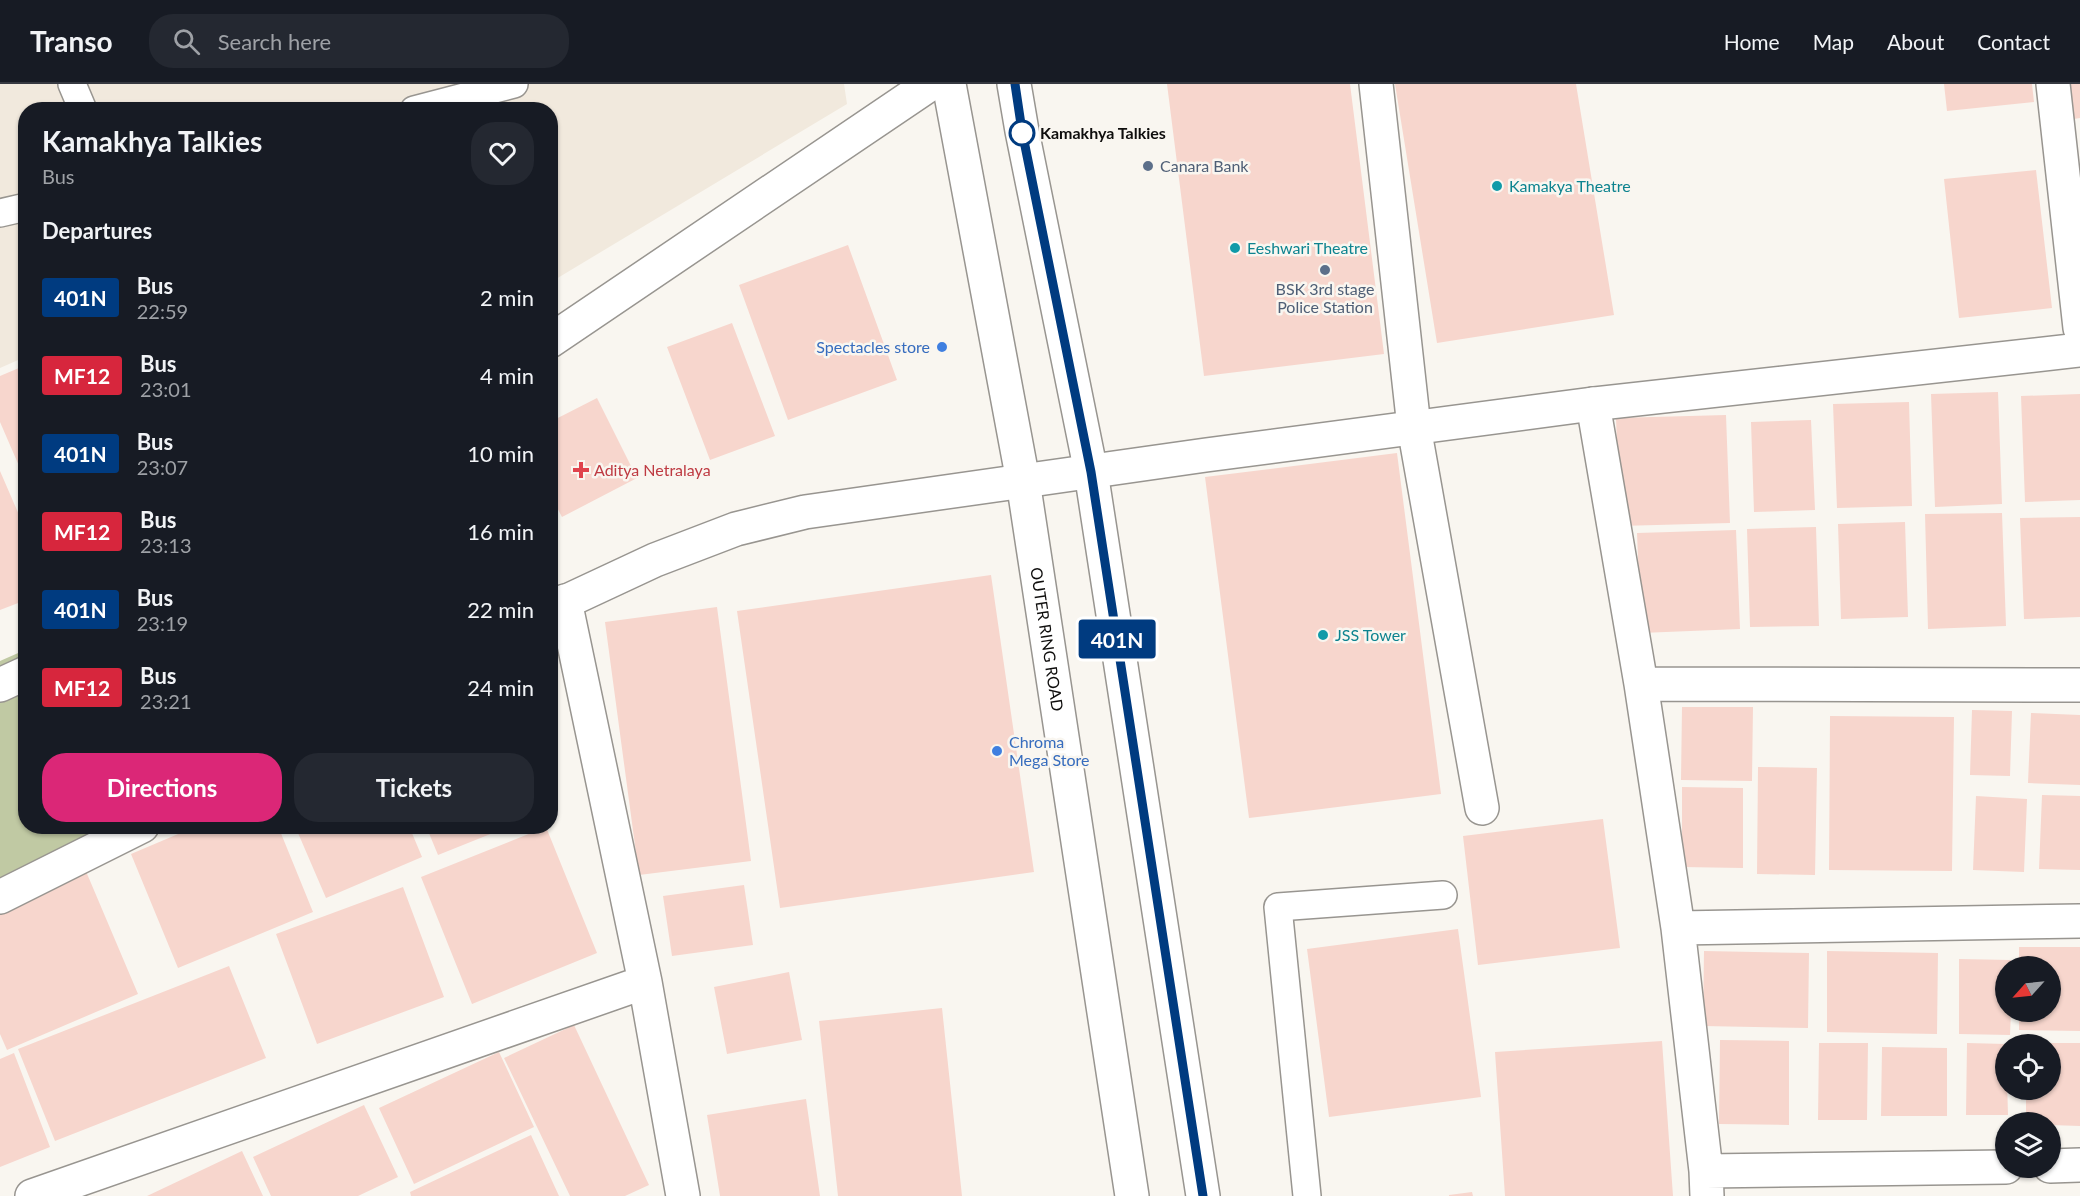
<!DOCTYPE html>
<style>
:root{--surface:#171b24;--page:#242831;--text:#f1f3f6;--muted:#9ea1a6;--line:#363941;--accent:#db2777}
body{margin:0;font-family:Lato,sans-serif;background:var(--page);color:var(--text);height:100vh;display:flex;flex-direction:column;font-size:22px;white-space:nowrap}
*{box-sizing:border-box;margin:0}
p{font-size:20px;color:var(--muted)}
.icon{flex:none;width:33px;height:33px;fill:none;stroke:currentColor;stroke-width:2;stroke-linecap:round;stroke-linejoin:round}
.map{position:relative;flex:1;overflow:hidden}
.details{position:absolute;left:18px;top:18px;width:540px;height:732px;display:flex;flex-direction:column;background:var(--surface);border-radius:24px;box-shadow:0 2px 4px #0004}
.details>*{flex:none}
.badge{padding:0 12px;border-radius:4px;font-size:21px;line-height:39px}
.needle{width:39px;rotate:243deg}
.fabs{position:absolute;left:1995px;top:872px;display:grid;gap:12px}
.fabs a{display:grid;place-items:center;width:66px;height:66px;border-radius:50%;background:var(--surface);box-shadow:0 2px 4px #0004;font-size:30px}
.map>.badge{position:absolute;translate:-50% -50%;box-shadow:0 0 0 3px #fff}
h2{padding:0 24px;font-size:22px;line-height:54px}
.round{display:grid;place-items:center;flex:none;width:63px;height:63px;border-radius:24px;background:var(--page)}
.headline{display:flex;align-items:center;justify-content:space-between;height:102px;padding:0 24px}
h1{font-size:28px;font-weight:700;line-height:45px}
.button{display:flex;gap:12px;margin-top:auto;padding:12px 24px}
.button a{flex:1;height:69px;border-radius:24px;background:var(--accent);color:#fff;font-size:24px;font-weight:700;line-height:69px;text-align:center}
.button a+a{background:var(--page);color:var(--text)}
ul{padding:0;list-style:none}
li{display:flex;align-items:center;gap:18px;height:78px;padding:0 24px}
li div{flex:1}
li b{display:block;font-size:22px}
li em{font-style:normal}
li .badge{min-width:66px;font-weight:700;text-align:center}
header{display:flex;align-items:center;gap:36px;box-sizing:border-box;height:84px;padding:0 30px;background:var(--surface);border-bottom:2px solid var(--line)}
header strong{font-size:28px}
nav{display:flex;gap:33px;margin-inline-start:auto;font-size:21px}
.search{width:420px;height:54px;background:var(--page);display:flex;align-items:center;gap:15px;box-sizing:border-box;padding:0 21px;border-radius:24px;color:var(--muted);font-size:22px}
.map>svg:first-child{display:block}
.built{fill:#f1e9dd}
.green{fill:#c0c9a3}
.building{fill:#f7d6cd}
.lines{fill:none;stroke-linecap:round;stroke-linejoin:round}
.lane-casing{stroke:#989590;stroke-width:30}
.street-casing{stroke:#989590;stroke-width:36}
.secondary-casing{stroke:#989590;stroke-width:36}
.highway-casing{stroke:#989590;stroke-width:36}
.lane{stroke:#fff;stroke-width:27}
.street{stroke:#fff;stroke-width:33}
.secondary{stroke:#fff;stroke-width:33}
.highway{stroke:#fff;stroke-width:33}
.line-casing{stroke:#fff;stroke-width:14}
.line{stroke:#003b80;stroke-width:9}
.stop-dot{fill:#fff;stroke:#003b80;stroke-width:3}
.service-dot{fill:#5c6f8a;stroke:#f9f6f0;stroke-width:2}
.culture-dot{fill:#0f9aa8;stroke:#f9f6f0;stroke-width:2}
.shop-dot{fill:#3f7fe0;stroke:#f9f6f0;stroke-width:2}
.health-dot{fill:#e0444e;stroke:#f9f6f0;stroke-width:2}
.labels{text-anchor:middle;stroke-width:5;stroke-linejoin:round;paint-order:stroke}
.stop-label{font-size:16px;font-weight:bold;fill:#0e0d0c;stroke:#f9f6f0;text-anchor:start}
.service-label{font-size:16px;fill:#4e5e75;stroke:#f9f6f0;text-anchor:start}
.culture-label{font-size:16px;fill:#0d838f;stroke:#f9f6f0;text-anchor:start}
.shop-label{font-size:16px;fill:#366cbe;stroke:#f9f6f0;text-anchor:end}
.health-label{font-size:16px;fill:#be3a42;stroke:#f9f6f0;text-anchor:start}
.street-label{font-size:16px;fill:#0e0d0c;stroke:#f9f6f0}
</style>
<header>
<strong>Transo</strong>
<div class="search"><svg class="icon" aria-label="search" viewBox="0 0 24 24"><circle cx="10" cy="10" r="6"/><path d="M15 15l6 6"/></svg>Search here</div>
<nav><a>Home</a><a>Map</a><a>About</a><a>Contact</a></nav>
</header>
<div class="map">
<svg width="2080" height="1112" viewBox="0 0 2080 1112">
<rect width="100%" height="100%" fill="#f9f6f0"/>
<path class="built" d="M0,0H844L847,20L551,198L550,26H26L25,273L0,284Z"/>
<path class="green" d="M25,566L26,742L150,743L0,815V577Z"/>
<path class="building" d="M1167,0H1350L1384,270L1204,292Z
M1395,0H1576L1614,231L1437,259Z
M1944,0H2032L2034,18L1947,27Z
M2069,0H2080V34L2074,35Z
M2036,86L2052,224L1959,234L1944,95Z
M848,161L897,296L788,336L739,201Z
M732,239L775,352L710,376L667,263Z
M26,281V398L0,338V292Z
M1998,308L2002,420L1935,423L1931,310Z
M2080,310V416L2025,418L2021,312Z
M597,314L637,394L562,433L550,410V338Z
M1909,318L1912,422L1837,424L1833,320Z
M1726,331L1730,439L1620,442L1616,334Z
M1811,336L1815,426L1754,428L1751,338Z
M1397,369L1441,710L1249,734L1205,393Z
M0,387L26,447V516L0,526Z
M2002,429L2006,542L1928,545L1925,430Z
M2080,433V533L2024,535L2020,434Z
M1905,438L1908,533L1841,535L1838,440Z
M1816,443L1819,542L1750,543L1747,445Z
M1736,446L1740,545L1641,549L1637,449Z
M991,491L1034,788L780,824L737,527Z
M717,523L751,777L639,791L605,538Z
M1682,623H1753L1752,697L1681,696Z
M1972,626L2012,627L2010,692L1970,691Z
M2031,629L2080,631V701L2028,699Z
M1830,632L1954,633L1952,787L1829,786Z
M1758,683L1817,684L1815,791L1757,790Z
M1682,703L1743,704V784L1682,783Z
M2042,711L2080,712V786L2039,785Z
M1976,712L2027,715L2024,788L1973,786Z
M1603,735L1620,864L1478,881L1463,752Z
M197,742H278L313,828L178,884L131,770Z
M295,742H409L422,773L326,814Z
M426,742H508V743L438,771Z
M546,743L597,869L472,920L421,793Z
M85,785L138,910L7,966L0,950V821Z
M744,801L753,861L672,872L663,812Z
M403,803L444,913L317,960L276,850Z
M1458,845L1481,1013L1329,1033L1307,865Z
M2019,863H2080V947L2019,946V927H2050V882H2019Z
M1704,867L1809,869L1808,944L1703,942Z
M1827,867L1938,869L1937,950L1827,948Z
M1959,875L2011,876V882H2006V927H2011L2010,951L1959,950Z
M229,882L266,974L55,1057L18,965Z
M789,888L802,956L727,970L714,903Z
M942,924L962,1112H838L819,937Z
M574,941L649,1101L625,1112H570L504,974Z
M1720,956L1789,957V1041L1719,1040Z
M1662,957L1673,1112H1505L1495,968Z
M1819,959H1868L1867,1036H1818Z
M1967,959L2006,960L2008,1031H1966Z
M2050,959H2080V1042L2050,1041V1038H2026V1005H2050Z
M1882,963L1947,964V1032H1881Z
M499,968L534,1043L414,1100L379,1024Z
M14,969L50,1063L0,1083V975Z
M806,1015L820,1112H720L707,1031Z
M364,1021L398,1093L358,1112H271L253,1073Z
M531,1051L559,1112H411L410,1108Z
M242,1067L263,1112H147Z
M1472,1108L1473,1112H1449V1111Z"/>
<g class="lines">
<defs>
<path id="lane" d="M72,0L83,26
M414,26L514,0
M0,129L26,123
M1307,1112L1278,823L1443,811"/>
<path id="street" d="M1376,0L1414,343L1482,724
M2053,0L2080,244
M1593,320L1641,600L1678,844L1706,1087L1707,1112
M565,517L645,898L683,1112
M1641,600L2080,601
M1678,844L2080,837
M2050,1082L2080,1081
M1706,1087L2006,1083
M32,1112L645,898"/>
<path id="secondary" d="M550,257L930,0
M550,525L655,476L736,445L805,428L1206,371L1593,320L2080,266
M0,601L26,589
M0,813L142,742"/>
<g id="highway">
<path id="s1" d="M949,0L1023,397L1132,1112"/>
<path d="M1014,0L1022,47L1091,388L1203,1112"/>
</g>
</defs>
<use href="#lane" class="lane-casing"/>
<use href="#street" class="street-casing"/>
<use href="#secondary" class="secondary-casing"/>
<use href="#highway" class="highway-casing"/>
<use href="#lane" class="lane"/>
<use href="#street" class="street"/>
<use href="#secondary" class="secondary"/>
<use href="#highway" class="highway"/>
</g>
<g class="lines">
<defs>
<path id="line" d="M1015,0L1022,47L1091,388L1203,1112"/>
</defs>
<use href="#line" class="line-casing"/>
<use href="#line" class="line"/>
</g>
<circle class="stop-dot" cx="1022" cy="49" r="12"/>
<g class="service-dot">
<circle cx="1148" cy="82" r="6"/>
<circle cx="1325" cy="186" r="6"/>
</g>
<g class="culture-dot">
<circle cx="1497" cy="102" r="6"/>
<circle cx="1235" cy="164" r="6"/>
<circle cx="1323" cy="551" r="6"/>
</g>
<g class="shop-dot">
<circle cx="942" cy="263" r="6"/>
<circle cx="997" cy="667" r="6"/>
</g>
<path class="health-dot" d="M578 377h6v6h6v6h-6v6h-6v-6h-6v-6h6z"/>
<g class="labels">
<g class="stop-label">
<text x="1040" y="55">Kamakhya Talkies</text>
</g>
<g class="service-label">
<text x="1160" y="88">Canara Bank</text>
<text x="1325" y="211" text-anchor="middle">BSK 3rd stage<tspan x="1325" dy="18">Police Station</tspan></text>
</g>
<g class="culture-label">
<text x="1509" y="108">Kamakya Theatre</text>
<text x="1247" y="170">Eeshwari Theatre</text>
<text x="1335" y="557">JSS Tower</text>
</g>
<g class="shop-label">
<text x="930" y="269">Spectacles store</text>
<text x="1009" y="664" text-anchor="start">Chroma<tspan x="1009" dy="18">Mega Store</tspan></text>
</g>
<g class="health-label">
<text x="594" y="392">Aditya Netralaya</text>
</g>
<g class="street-label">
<text dy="6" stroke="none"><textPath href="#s1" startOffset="564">OUTER RING ROAD</textPath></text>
</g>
</g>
</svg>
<div class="fabs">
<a><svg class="needle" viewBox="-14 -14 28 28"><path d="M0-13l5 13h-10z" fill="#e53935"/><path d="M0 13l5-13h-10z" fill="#9ea1a6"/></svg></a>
<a><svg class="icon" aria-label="locate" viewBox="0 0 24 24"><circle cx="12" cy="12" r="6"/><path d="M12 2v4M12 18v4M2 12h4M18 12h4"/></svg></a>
<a><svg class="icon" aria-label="layers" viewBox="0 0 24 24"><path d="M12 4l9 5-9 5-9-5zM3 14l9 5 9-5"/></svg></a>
</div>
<b class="badge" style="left:1117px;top:555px;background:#003b80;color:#fff">401N</b>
<section class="details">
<div class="headline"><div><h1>Kamakhya Talkies</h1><p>Bus</p></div><a class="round"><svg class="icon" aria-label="heart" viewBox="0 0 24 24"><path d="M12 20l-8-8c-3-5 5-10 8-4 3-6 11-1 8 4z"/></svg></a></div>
<h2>Departures</h2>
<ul>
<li><span class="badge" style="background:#003b80;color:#fff">401N</span><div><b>Bus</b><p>22:59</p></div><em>2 min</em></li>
<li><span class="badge" style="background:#d7263d;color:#fff">MF12</span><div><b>Bus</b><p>23:01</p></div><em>4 min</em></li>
<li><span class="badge" style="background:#003b80;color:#fff">401N</span><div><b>Bus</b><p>23:07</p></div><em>10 min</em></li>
<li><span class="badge" style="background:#d7263d;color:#fff">MF12</span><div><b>Bus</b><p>23:13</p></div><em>16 min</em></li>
<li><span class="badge" style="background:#003b80;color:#fff">401N</span><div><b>Bus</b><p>23:19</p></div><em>22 min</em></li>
<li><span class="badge" style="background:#d7263d;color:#fff">MF12</span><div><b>Bus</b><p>23:21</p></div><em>24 min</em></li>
</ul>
<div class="button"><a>Directions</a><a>Tickets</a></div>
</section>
</div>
